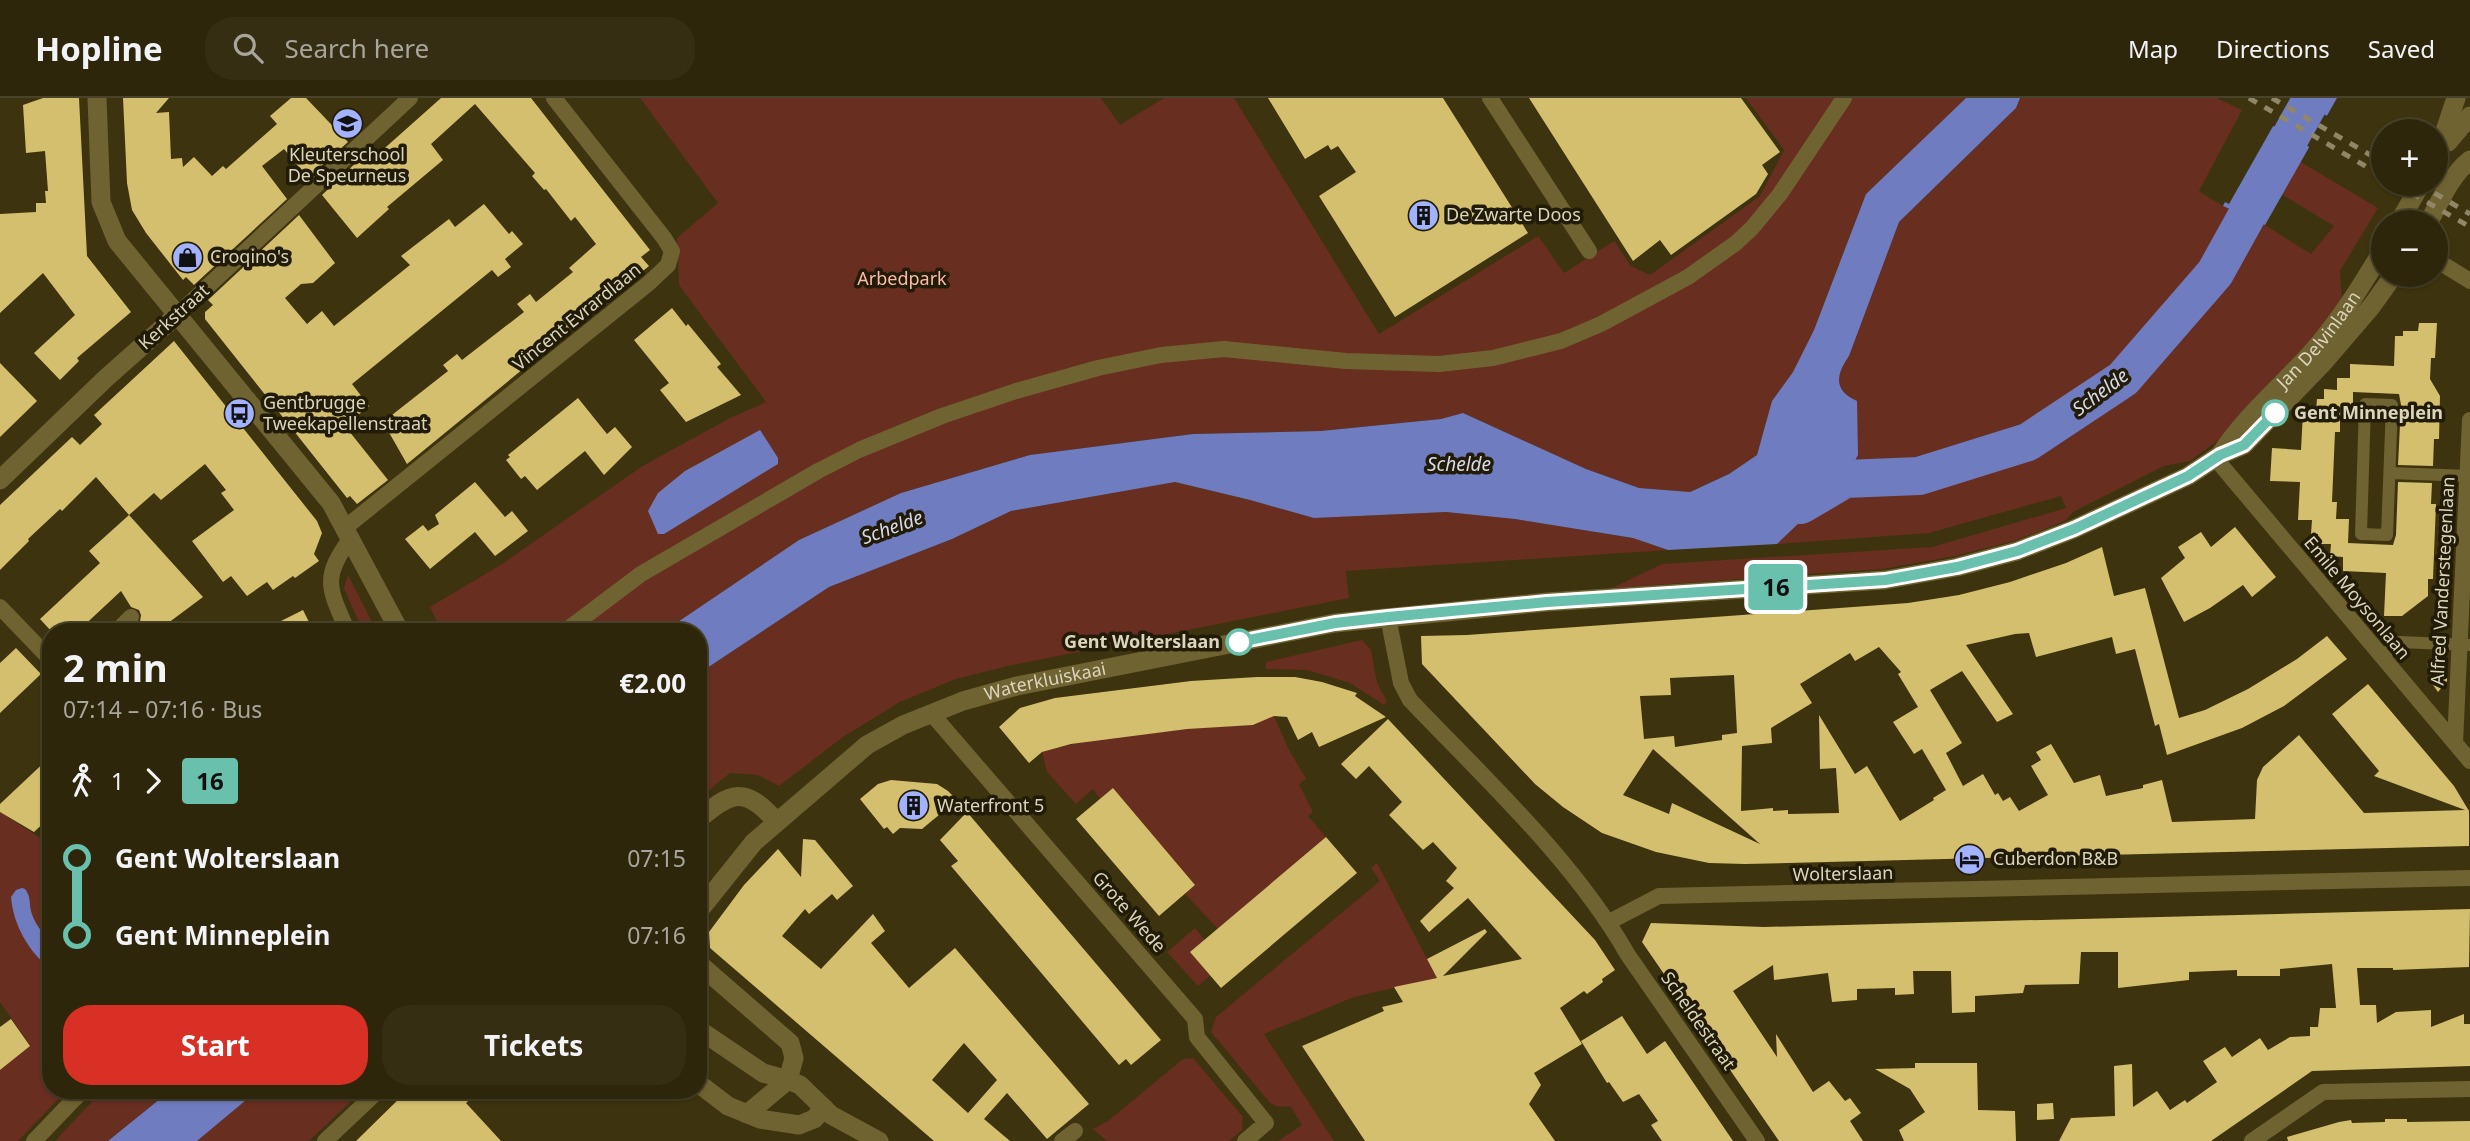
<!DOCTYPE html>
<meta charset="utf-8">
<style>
:root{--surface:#2e260a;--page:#362e13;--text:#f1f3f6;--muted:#a7a59c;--line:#49432b;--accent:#d93025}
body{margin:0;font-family:"Noto Sans",sans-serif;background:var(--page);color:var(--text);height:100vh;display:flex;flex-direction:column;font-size:26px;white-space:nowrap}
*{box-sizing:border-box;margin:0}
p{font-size:23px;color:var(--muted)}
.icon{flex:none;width:38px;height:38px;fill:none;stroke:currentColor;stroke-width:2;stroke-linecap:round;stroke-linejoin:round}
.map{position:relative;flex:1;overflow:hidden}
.sheet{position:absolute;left:42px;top:525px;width:665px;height:476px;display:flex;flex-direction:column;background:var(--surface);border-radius:28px;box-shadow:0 2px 5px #0004,0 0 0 2px var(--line)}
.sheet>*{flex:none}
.badge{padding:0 14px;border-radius:5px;font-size:24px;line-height:46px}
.fabs{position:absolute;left:2371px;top:21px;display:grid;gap:14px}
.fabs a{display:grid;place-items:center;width:77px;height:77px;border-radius:50%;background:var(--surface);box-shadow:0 2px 5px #0004,0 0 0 2px var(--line);font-size:35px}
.map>.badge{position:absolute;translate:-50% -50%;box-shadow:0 0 0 4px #fff}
.legs{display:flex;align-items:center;gap:10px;height:77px;padding:0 21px;font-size:23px}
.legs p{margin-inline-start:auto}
.headline{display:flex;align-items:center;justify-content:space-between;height:119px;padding:0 21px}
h1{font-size:38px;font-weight:700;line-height:52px}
.cta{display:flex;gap:14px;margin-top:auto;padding:14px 21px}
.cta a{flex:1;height:80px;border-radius:28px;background:var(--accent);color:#fff;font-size:28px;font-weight:700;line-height:80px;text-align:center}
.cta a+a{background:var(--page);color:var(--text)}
ul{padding:0 21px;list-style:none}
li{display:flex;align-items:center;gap:24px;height:77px;font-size:26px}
li i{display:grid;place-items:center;width:10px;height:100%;margin:0 9px;background:currentColor}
li i::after{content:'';width:18px;height:18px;margin:-9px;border:5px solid;border-radius:50%;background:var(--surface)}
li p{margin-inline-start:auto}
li:first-child i{background:linear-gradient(#0000 50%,currentColor 0)}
li:last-child i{background:linear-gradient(currentColor 50%,#0000 0)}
header{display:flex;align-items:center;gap:42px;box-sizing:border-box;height:98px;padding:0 35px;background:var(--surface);border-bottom:2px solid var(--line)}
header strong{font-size:33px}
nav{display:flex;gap:38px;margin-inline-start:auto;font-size:24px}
.search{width:490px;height:63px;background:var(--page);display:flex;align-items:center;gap:18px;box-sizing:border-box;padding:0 24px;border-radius:28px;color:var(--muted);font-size:26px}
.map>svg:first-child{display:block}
.green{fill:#682e20}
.water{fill:#6f7cc0}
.pier{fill:#3d330e}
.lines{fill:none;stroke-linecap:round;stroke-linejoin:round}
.river{stroke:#6f7cc0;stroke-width:38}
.building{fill:#d4bf6e;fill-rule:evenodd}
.pedestrian{stroke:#706332;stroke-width:12}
.minor{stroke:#706332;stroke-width:16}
.tertiary{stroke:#706332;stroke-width:19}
.rail{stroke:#8f8768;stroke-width:5;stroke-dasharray:9 9;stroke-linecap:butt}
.line-1-casing{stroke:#fff;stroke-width:16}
.line-1{stroke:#69c0ac;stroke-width:10}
.stop-1-dot{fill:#fff;stroke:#69c0ac;stroke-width:3.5}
.labels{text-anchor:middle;stroke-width:7;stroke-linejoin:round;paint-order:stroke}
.poi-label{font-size:18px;fill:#dbd5bb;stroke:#211b07;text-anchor:start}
.park-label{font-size:18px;fill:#fcbaa9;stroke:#211b07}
.street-label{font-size:18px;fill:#dbd5bb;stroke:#211b07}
.stop-label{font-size:18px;font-weight:bold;fill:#dbd5bb;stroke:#211b07;text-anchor:start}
.water-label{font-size:19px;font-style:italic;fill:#d6dbee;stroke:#211b07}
</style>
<header>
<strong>Hopline</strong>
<div class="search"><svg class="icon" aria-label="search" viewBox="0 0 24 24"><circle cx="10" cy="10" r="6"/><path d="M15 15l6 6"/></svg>Search here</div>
<nav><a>Map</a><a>Directions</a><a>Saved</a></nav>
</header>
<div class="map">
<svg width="2470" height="1043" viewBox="0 0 2470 1043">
<rect width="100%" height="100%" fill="#3d330e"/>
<path class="green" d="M640,0H1101L1120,27L1164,0H1234L1379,236L1538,138L1564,175L1614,143L1631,168L1650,177L1760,98L1784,52L1746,0H1966L1866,96L1814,232L1793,274L1772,303L1757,357L1729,376L1689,394L1639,390L1586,371L1463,315L1441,321L1321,333L1193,336L1030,357L901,395L799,442L663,534H442L430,509L502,466L641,369L730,320L766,304L679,187L677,140L718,105Z
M2020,0H2217L2242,12L2199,93L2223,108L2265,127L2311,156L2334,128L2281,96L2299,63L2378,110L2340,173L2342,206L2313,246L2228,335L2190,363L2164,368L2073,414L2065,423L2014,443L1955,458L1883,471L1612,490L1662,466L1932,449L2066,410L2061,398L1929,435L1777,446L1845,381L1857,304C1833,291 1836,277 1849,258L1899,124L2016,10Z
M1175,384L1250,402L1314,420L1446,414L1515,421L1633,440L1668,452L1346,473L1349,500L1012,567L956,581L900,604L843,639L779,688L758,677L730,675L698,701V576L829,489L952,441L1011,413Z
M348,477L377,534H363L344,490Z
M1362,542L1371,552L1377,585L1387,603L1384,607L1350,585L1307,572L1266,571V564Z
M1257,617L1274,618L1289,652L1306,681L1299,686L1313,714L1308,718L1326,739L1218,831L1185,796L1195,787L1113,690L1100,701L1093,691L1076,706L1047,674L1042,654C1111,635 1186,629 1257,627Z
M0,714L51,747V992H67L18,1043H0V972L30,947L0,904Z
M1377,765L1437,880L1354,899L1264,936L1334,1043H1278L1302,1027L1291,1009L1276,1008L1270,1005L1211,934L1216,919L1380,783L1371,770Z
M1195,830L1205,842L1191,854L1210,878L1198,888L1167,854Z
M1193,960L1243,1019L1242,1032L1229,1043H1107L1093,1031L1108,1023L1183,961Z
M103,992H171L108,1043H55Z
M258,992H363L309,1043H197Z"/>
<path class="water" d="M1966,0H2020L2016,10L1899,124L1849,258C1836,277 1833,292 1857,303L1858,357L1845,381L1777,446L1668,452L1633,440L1515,421L1446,414L1314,420L1250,402L1175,384L1011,413L952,441L829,489L698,576V534H663L799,442L901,395L1030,357L1193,336L1321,333L1441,321L1463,315L1586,371L1639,390L1690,394L1729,376L1757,357L1772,303L1793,274L1814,232L1866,96Z
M2289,0H2337L2265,127L2223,108L2225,104L2229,106Z
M760,332L778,360V366L664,436H658L648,413L658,395L685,373Z
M22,790L25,791C31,799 29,804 31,813C34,825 42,835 51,842V871C29,855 13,826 11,799L16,792Z
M171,992H258L197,1043H108Z"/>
<path class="pier" d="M2285,0H2296L2329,19L2311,50L2270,26Z"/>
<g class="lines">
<path class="river" d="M1801,407L1845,381L1919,378L2028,344L2123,281L2215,175L2312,0"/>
</g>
<path class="building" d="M43,0H79L87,158L131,214L77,260L79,263L60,282L34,255L75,217L43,175L0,215V116L36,114V105H46L45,93H48L45,53L26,55L23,7Z
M123,0H169L156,15L169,14L171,61L182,60L183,69L194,59L212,78L223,68L226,71L277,26L270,18L291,0H306L348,44L308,80L284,51L262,68L287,101L194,187L186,179L183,182L146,135L132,112L127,85Z
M441,0H531L650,152L641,159L649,168L407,366L383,324L448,273L443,267L457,256L462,262L524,214L517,206L530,196L536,204L573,174L569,170L596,146L575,119L571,123L546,91L544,92L532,78L535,75L475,6L431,46L443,62L387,109L389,111L357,140L322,97L362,59L368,65Z
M1268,0H1443L1528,135L1395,219L1319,98L1356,74L1338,48L1331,52L1328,47L1305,61Z
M1529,0H1741L1780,54L1762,67L1768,76L1756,96L1671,157L1660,142L1633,163Z
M484,106L509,136L512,133L523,146L505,161L511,169L498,179L492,172L352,286L369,308L345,328L388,382L357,406L350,398L347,400L205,221V214L213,207L208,202L299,117L335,165L313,185L301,186L285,200L307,226L322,213L334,228L410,167L401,158L449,121L455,129Z
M672,210L686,228L688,226L721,266L717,269L741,297L686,324L660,292L669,285L634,242Z
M2419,225H2437L2435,260H2431L2430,281L2440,298L2439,341H2434L2433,368L2398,367L2401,307L2399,296L2353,294V318H2340V334H2335L2332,404H2337L2336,421H2349L2348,445L2393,447L2396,437L2398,384L2432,385L2431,406H2436L2433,481H2428V498L2402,518H2384L2386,475L2343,473V459L2330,458L2331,446H2318V436H2311L2312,422H2298L2300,384L2270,383L2272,350L2301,352L2303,314H2316L2317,301H2324V291L2337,292V280H2350V266L2394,268L2395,238H2403V233H2418Z
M174,243L317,423L322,435L314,456L319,463L295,480L293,478L273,492L267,484L247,498L231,478L223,484L192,443L234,412L221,395L226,392L205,366L161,402L154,395L129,417L96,379L62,413L60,411L28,441L29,443L0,472V407L72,339L80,347L102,326L94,317Z
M0,265L37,303L0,339Z
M578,300L607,336L615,329L632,349L604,377L585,353L537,392L525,378L521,381L506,362L510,359L508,357Z
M475,384L505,419L512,413L528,433L495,458L475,434L430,471L405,441L423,427L428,433L439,426L435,417Z
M129,417L203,499L156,534H146L140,524L141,517L139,512L131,509L121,493L77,534H52L40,521L100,465L89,453Z
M2235,429L2276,479L2252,499L2243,487L2210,510L2184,524L2161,480L2185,460L2178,449L2201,434L2211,449Z
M2102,449L2114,498L2145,490L2179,620L2205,612L2248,591L2297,561L2327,538L2347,561L2284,608L2242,630L2167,657L2159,626L2155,628L2135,551L2116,556L2112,539L2036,559L2029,535L2015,536L1966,547L2013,616L1997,624L1962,573L1930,592L1962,645L1946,655L1963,688L1983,676L1995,697L1998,695L2003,703L2010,699L2019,713L2048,697L2031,668L2041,662L2036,654L2051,646L2074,685L2100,677L2106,698L2143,690V687L2162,682L2172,724L2255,721L2257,682L2263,669L2299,637L2364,715L2465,712L2374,678L2379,673L2332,616L2368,586L2454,688L2469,713V748L1745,766L1709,765L1656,754L1602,735L1563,709L1535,686L1422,566L1421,538L1467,537L1908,505L1959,497L2010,484L2066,465ZM1879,549L1901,574L1898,576L1918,609L1893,624L1914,656L1922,651L1946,692L1933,700L1934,702L1900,723L1867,668L1855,676L1819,617L1820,671L1836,670L1839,715L1788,716V712L1773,713V710L1741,713L1742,648L1772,645L1771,630L1812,605L1800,586L1850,555L1855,563ZM1734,577L1737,635L1722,637V642L1675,649L1674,638L1644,641L1640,598L1671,597L1670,580ZM1653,651L1725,715L1760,746L1672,705L1669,716L1623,697Z
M303,512L314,534H259Z
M16,550L41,576L0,615V565Z
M2427,565L2444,569L2447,575V583L2438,594L2431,584Z
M1257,579H1295L1322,584L1357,595L1355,598L1386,619L1319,649L1312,634L1298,642L1287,619L1274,618L1253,627L1187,631L1071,646L1042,654L1029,665L999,629L1020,610L1055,600L1191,583Z
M1388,621L1595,842L1615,872L1602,881L1603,884L1587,896L1584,893L1560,910L1582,946L1534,975L1541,987L1529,1006L1555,1043H1365L1302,948L1384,913L1382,909L1403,904L1394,889L1437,880L1427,861L1485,831L1487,834L1443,878L1522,861L1468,800L1429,834L1420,823L1454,790L1446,783L1457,770L1433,744L1423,752L1389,717L1402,704L1369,668L1356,681L1341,666Z
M51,658V718L34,734L0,714V706Z
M891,682L937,686L948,693L957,702L922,731L900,730L893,736L887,729L884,731L860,701L878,686Z
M1113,690L1195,787L1159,818L1076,721Z
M967,714L1161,942L1131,967L1126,961L1119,967L951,768L958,763L940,742Z
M1326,739L1357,775L1221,890L1190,854Z
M803,741L815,742L853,788L837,802L832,796L809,816L805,811L782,838L821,871L873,816L885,833L871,845L909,890L955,850L1089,1006L1047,1041L1007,995L984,1021L1010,1043H934L710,850L709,834L744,787L778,751L801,779ZM964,945L997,982L968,1015L932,982Z
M2470,811L2469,869L2393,872V870H2357L2360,907H2376L2377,925L2396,914L2431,912V929L2464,916V926H2470V968L2312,973L2211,1043H2059L2071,1020L2115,1018L2114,968L2132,966L2133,1009L2157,993L2170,1012L2185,1002L2187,1005L2217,984L2203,963L2225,949L2232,959L2260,940L2268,952L2290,939L2310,938V929H2318L2320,910H2336L2332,866L2280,871V878H2237V872L2189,874V882L2118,890V854H2081L2079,886L2025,887L2023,895L1975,898V914L1952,915L1951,873H1913L1914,896L1895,897V890L1857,891V902L1832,904L1828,875L1774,882L1773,867L1733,893L1777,959L1776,936L1813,994L1829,983L1845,1003L1850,1000L1861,1015L1850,1023L1863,1043H1779L1642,844L1651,825L1764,829Z
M1622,918L1647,956L1665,943L1733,1043H1662L1651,1027L1658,1023L1639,996L1623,1004L1609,984L1607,985L1581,943Z
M11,921L30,948L0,972V929Z
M1915,965H1977L1978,1012L2015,1013L2016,1043H1904L1899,1032L1925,1014L1910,991L1875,971L1915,970Z
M408,992H480L466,1005L501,1043H356Z
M2053,1005L2054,1021L2037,1022V1006Z
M2385,1021H2407V1024L2470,1023V1043H2288L2287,1039L2339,1024L2351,1022L2352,1025L2385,1024Z"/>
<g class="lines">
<path class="pedestrian" d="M2365,306L2392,307L2387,437L2361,436Z
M2390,375L2470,378
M2381,559L2400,544L2470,547"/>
<path class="minor" d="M1490,0L1589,153
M2436,162L2470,183
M178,216L410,0
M2215,360L2470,663
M346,429L649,185L668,167L672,153L664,140L554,0
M0,509L51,562
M1388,519L1401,585L1410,602C1486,682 1573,761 1628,857L1757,1043
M116,534L131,519
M348,534C329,491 321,480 351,440
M564,534L641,476L818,373L859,352L942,318L1016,293L1098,270L1161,257L1224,251L1346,263L1439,266L1493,260L1561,243L1601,226L1688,179L1736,145L1752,130L1780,96L1844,0
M931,615L1195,921L1197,939L1266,1025L1245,1043
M2455,645L2470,322
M1609,824L1659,798L2470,780
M34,1043L83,992
M325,1043L379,992
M1062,1043L1075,1033
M2252,1043L2323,994L2470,991"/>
<g class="tertiary">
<path d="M97,0L101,104L117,143L331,405L400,534"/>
<path d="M2448,44L2470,18"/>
<path d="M2436,60L2456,0"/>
<path d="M2399,124L2421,86"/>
<path d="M2429,124C2440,103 2451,77 2470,62"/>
<path id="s1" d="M2220,357C2245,318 2282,288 2313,253C2341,221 2362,187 2384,150"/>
<path d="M0,382L105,281L178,216"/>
<path d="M698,722C731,693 745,688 776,723"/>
<path id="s2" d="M698,814L754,744L867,647L903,627L963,603L1017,588L1335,525L1547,504L1885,482L1957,469L2017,453L2074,431L2188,378L2220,357L2244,347L2322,266L2371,209L2394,177"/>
<path d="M698,865L790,945L794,960L788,982"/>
<path d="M698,931L763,975L788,982L800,987L831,1017L879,1043"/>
<path d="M698,985L728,1008L760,1021L799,1027L814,1021L824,1010"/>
<path d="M747,1016L788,982"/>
</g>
<path class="rail" d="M2249,0L2384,79
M2272,0L2384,65
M2396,86L2470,129
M2419,86L2470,116"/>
</g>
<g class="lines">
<defs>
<path id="line-1" d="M1239,544L1335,525L1388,519L1547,504L1885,482L1957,469L2017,453L2074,431L2188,378L2220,357L2244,347L2275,315"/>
</defs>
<use href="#line-1" class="line-1-casing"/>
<use href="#line-1" class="line-1"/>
</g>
<defs>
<symbol id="school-disc" viewBox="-11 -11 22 22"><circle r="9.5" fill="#a3b2fd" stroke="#211b07"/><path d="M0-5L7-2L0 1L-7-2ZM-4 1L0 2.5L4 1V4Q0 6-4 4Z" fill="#111"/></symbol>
<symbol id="building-disc" viewBox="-11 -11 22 22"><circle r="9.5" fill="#a3b2fd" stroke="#211b07"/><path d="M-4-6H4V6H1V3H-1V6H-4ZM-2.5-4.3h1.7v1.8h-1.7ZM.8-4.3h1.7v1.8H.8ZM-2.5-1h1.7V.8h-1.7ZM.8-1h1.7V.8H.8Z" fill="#111"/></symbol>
<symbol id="shop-disc" viewBox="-11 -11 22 22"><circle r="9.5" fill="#a3b2fd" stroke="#211b07"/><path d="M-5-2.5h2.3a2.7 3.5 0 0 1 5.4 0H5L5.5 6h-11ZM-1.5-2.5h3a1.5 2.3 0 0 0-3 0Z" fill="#111"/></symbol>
<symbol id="bus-disc" viewBox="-11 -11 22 22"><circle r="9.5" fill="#a3b2fd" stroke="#211b07"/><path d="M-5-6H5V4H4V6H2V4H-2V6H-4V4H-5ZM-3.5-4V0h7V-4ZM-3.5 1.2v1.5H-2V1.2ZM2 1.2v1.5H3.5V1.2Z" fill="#111"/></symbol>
<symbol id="hotel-disc" viewBox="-11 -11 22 22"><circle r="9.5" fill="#a3b2fd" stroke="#211b07"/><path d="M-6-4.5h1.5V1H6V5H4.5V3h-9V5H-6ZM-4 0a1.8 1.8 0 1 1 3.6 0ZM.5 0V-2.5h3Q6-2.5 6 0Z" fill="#111"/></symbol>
</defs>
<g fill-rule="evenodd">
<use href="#school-disc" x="330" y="8" width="35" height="35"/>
<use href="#building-disc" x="1406" y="100" width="35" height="35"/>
<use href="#shop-disc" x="170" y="142" width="35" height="35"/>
<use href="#bus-disc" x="222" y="298" width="35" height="35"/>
<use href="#building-disc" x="896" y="690" width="35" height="35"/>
<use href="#hotel-disc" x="1952" y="744" width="35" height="35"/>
</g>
<g class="stop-1-dot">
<circle cx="2275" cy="315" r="12"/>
<circle cx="1239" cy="544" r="12"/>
</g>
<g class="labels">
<g class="poi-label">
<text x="347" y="63" text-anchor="middle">Kleuterschool<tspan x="347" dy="21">De Speurneus</tspan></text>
<text x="1446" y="123">De Zwarte Doos</text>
<text x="210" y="165">Croqino's</text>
<text x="263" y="311">Gentbrugge<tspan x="263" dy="21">Tweekapellenstraat</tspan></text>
<text x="937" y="714">Waterfront 5</text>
<text x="1993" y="767">Cuberdon B&amp;B</text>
</g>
<g class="park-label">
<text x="902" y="187">Arbedpark</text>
</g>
<g class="street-label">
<text transform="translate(174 219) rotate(-42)" y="6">Kerkstraat</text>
<text transform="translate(577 219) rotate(-39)" y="6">Vincent Evrardlaan</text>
<text dy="6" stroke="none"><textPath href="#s1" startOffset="152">Jan Delvinlaan</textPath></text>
<text transform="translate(2443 483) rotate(-87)" y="6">Alfred Vanderstegenlaan</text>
<text transform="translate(2357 500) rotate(50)" y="6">Emile Moysonlaan</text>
<text dy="6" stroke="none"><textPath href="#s2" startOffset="429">Waterkluiskaai</textPath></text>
<text transform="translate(1843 776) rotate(-1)" y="6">Wolterslaan</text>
<text transform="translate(1129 814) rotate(49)" y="6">Grote Wede</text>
<text transform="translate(1698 923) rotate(55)" y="6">Scheldestraat</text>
</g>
<g class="stop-label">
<text x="2294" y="321">Gent Minneplein</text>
<text x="1220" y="550" text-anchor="end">Gent Wolterslaan</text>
</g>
<g class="water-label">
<text transform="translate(2100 294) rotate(-37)" y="7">Schelde</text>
<text x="1459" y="373">Schelde</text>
<text transform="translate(892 429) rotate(-20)" y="7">Schelde</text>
</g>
</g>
</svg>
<div class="fabs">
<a>+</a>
<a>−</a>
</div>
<b class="badge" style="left:1776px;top:489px;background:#69c0ac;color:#111">16</b>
<section class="sheet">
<div class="headline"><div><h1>2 min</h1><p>07:14 – 07:16 · Bus</p></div><b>€2.00</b></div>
<div class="legs"><svg class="icon" aria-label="walk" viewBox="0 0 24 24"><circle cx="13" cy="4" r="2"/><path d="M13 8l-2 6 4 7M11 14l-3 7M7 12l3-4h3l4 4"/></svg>1<svg class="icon" aria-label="forward" viewBox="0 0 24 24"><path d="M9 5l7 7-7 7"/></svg><b class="badge" style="background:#69c0ac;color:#111">16</b></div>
<ul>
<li><i style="color:#69c0ac"></i><b>Gent Wolterslaan</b><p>07:15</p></li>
<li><i style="color:#69c0ac"></i><b>Gent Minneplein</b><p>07:16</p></li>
</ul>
<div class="cta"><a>Start</a><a>Tickets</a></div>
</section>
</div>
